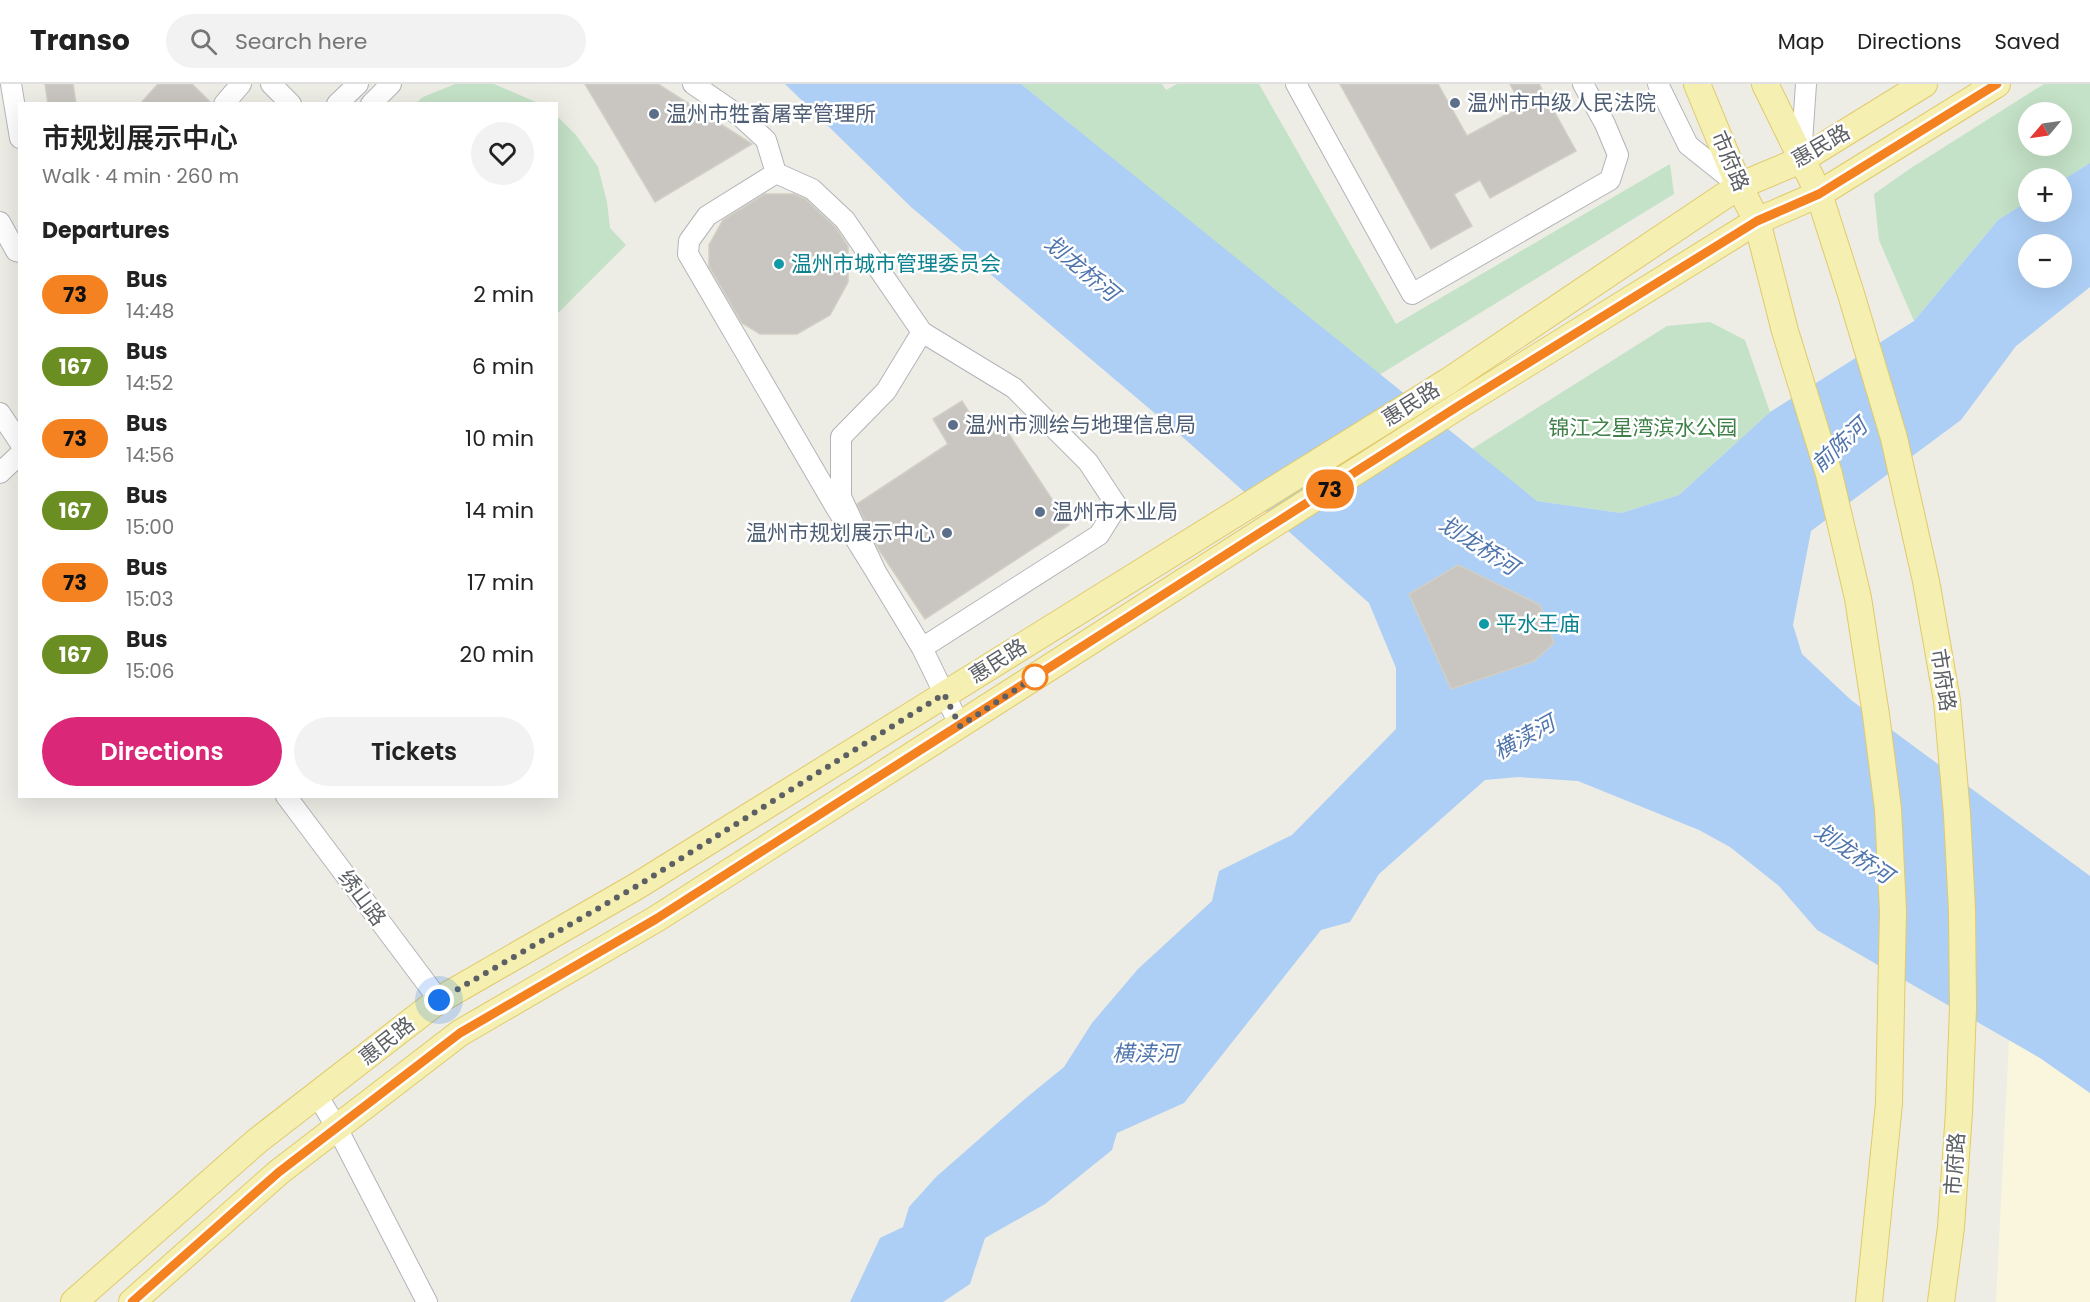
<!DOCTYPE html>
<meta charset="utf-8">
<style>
:root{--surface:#fff;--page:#f2f2f2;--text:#222;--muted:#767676;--line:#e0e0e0;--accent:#db2777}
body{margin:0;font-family:Poppins,"Noto Sans SC",sans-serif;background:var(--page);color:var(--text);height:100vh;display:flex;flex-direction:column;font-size:22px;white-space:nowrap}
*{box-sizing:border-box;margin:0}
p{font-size:20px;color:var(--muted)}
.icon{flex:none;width:33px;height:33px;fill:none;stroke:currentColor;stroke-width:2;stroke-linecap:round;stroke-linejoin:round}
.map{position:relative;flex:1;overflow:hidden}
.panel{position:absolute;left:18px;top:18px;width:540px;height:696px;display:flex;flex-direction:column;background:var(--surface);border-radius:0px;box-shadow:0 6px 24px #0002}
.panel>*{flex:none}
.badge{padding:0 12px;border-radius:20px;font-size:21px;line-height:39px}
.needle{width:39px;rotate:241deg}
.controls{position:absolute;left:2018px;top:18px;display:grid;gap:12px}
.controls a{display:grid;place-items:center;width:54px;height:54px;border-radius:50%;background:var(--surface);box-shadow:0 6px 24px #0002;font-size:30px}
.you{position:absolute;width:30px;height:30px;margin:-15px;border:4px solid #fff;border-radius:50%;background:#1a73e8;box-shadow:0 0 0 9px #1a73e833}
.map>.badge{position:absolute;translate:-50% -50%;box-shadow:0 0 0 3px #fff}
h2{padding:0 24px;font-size:22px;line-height:54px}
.round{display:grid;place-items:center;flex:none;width:63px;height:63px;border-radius:32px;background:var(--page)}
.summary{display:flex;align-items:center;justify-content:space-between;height:102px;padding:0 24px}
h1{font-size:28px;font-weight:600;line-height:45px}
.primary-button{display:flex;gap:12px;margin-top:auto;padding:12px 24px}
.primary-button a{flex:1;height:69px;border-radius:36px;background:var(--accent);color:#fff;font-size:24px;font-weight:600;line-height:69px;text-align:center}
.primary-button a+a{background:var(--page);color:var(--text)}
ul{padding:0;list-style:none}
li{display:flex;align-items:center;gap:18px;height:72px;padding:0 24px}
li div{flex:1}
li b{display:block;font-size:22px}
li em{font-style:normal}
li .badge{min-width:66px;font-weight:700;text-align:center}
header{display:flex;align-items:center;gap:36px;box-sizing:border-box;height:84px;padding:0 30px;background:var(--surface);border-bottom:2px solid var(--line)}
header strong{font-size:28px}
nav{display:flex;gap:33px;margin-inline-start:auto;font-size:21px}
.search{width:420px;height:54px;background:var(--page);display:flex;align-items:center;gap:15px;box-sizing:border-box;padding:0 21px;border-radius:33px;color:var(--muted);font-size:22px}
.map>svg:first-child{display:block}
.commercial{fill:#faf6dd}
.green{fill:#c4e2c7;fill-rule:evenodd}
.water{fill:#adcff5;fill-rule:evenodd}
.building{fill:#c9c6c1;stroke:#d1cec4;stroke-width:1.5}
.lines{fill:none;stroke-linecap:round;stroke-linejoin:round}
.minor-casing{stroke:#b2b4b8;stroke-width:22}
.major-casing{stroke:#e1ca6a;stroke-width:28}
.minor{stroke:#fff;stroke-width:20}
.major{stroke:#f5f0b1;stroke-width:26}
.line-casing{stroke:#fff;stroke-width:14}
.line{stroke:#f58220;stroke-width:9}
.walk{stroke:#5c5f63;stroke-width:6;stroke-dasharray:0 10.8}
.service-dot{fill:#5c6f8a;stroke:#fff;stroke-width:2}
.culture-dot{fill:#0f9aa8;stroke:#fff;stroke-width:2}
.stop-dot{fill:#fff;stroke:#f58220;stroke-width:3}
.labels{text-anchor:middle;stroke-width:5;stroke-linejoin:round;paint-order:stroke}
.service-label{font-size:21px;fill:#4e5e75;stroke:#fff;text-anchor:start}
.street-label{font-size:21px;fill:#5c5f63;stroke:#fff}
.culture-label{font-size:21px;fill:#0d838f;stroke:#fff;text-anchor:start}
.park-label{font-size:21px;fill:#3f8048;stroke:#fff}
.water-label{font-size:22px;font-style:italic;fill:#4f75ad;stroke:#fff}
</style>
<header>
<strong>Transo</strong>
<div class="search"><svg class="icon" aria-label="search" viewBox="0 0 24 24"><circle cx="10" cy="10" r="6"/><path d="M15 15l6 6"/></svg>Search here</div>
<nav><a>Map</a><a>Directions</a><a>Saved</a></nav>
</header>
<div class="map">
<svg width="2090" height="1218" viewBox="0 0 2090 1218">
<rect width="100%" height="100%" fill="#edece5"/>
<path class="commercial" d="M2009,956L2040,974L2090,1009V1218H1996Z"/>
<path class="green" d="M455,0H494L538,19H416L423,13Z
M1021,0H1162L1166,6L1177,0H1259L1396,240L1670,80L1674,110L1379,291Z
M2044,0H2090V79L2061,97V94H2028V117L1998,136L1914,237L1879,156L1874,110L1911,84ZM2028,28H2061V62H2028Z
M557,32L576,51L598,83L607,118L610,144L626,161L557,230Z
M1710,238L1745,256L1770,328L1679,411L1621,429L1537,417L1472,365L1667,242Z"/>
<path class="water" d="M785,0H1021L1537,417L1621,429L1679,411L1770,328L1914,237L1998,136L2028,117V128H2061V97L2090,79V203L2016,262L1961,336L1811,447L1793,541L1802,570L1851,616L2090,792V1009L2040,974L1817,846L1779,802L1730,763L1699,746L1578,697L1518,693L1485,696L1379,790L1350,838L1321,846L1184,1019L1117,1049L1112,1066L1045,1120L985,1154L970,1200L943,1218H850L880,1154L903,1143L909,1123L936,1093L1026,1014L1064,983L1092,939L1138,885L1212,817L1219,787L1292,751L1396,645V584L1369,519L1177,348L911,123ZM2028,160H2061V194H2028ZM1458,481L1539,521L1554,559L1534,577L1451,605L1409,510Z"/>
<path class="building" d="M45,0H73L76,20H48Z
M158,0H192L212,20H140Z
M585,0H658L752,60L655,118Z
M1340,0H1438L1467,52L1522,22L1510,0H1539L1576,67L1490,114L1480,96L1454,110L1472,142L1431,165Z
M765,110H794L805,115L836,144L848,162V198L830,231L797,250H760L742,239L709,182V161L723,136Z
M962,317L977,341L995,329L1069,441L925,535L879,466L857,420L948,360L933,335Z
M1458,481L1540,521L1554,559L1534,577L1451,605L1409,510Z"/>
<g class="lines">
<defs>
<path id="minor" d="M11,0L20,54
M271,0L291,20
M693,0L741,33L766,56L776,89
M1296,0L1412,210L1610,96L1618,71L1605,40L1583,0
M1658,0L1688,61L1738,101
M224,20L241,0
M337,20L358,0
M371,20L391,0
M1801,73L1806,0
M0,138L16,167L20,168
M922,248L1014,304L1088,378L1117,422L1099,451L922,564
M0,329L20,359
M0,389L20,370
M876,488L835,422L688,170L689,157L707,132L776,89L812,105L845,136L922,248L886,307L841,353V413L876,488L922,564L960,642
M286,712L439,916
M317,1011L337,1044L427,1218"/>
<path id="major" d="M1697,0L1739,102L1757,137L1785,247L1829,390L1858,514L1876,631L1888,725L1893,827L1889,1019L1869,1218
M1765,0L1819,110L1851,210L1894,354L1926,497L1947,617L1957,730L1962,826L1963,924L1959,1028L1951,1143L1941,1218
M74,1218L257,1057L439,916L637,802L1447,298L1739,102L1801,76L1924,0
M132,1218L279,1088L460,949L656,835L1460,321L1757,137L1819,110L1997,0"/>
</defs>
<use href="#minor" class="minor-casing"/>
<use href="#major" class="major-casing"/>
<use href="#minor" class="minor"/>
<use href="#major" class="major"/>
</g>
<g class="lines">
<defs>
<path id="line" d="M132,1218L279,1088L460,949L656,835L1460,321L1757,137L1819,110L1997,0"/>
</defs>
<use href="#line" class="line-casing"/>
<use href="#line" class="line"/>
<path class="walk" d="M439,916L637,802L944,610L960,642L1038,591L1035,593"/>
</g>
<g class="service-dot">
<circle cx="1455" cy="19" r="6"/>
<circle cx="654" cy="30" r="6"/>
<circle cx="953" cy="341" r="6"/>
<circle cx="1040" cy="428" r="6"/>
<circle cx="947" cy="449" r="6"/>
</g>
<g class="culture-dot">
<circle cx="779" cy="180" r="6"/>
<circle cx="1484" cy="540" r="6"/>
</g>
<circle class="stop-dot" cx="1035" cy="593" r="12"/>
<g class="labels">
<g class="service-label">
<text x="1467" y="26">温州市中级人民法院</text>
<text x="666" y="37">温州市牲畜屠宰管理所</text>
<text x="965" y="348">温州市测绘与地理信息局</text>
<text x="1052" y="435">温州市木业局</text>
<text x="935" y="456" text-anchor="end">温州市规划展示中心</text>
</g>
<g class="street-label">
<text transform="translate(1821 62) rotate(-30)" y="7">惠民路</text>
<text transform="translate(1730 77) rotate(67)" y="7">市府路</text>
<text transform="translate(1411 320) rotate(-32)" y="7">惠民路</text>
<text transform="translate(998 577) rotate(-32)" y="7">惠民路</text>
<text transform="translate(1943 596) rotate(81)" y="7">市府路</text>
<text transform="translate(362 814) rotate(53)" y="7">绣山路</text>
<text transform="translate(387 957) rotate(-38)" y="7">惠民路</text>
<text transform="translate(1955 1080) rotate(-86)" y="7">市府路</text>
</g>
<g class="culture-label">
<text x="791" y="187">温州市城市管理委员会</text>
<text x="1496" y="547">平水王庙</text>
</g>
<g class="park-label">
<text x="1643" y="351">锦江之星湾滨水公园</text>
</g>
<g class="water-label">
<text transform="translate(1082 184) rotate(40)" y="8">划龙桥河</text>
<text transform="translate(1839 361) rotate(-43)" y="8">前陈河</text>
<text transform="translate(1479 461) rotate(33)" y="8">划龙桥河</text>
<text transform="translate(1524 653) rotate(-29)" y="8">横渎河</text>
<text transform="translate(1854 769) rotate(34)" y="8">划龙桥河</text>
<text x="1145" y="977">横渎河</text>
</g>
</g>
</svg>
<div class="controls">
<a><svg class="needle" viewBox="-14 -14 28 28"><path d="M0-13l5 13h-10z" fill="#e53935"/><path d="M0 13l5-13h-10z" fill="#767676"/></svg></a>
<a>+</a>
<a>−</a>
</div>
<div class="you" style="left:439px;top:916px"></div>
<b class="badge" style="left:1330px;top:405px;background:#f58220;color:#111">73</b>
<section class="panel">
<div class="summary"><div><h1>市规划展示中心</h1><p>Walk · 4 min · 260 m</p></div><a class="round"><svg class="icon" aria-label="heart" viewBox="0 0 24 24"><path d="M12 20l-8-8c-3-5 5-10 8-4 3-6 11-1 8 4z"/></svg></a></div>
<h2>Departures</h2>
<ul>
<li><span class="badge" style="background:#f58220;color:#111">73</span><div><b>Bus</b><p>14:48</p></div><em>2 min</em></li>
<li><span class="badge" style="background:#6b8e23;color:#fff">167</span><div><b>Bus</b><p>14:52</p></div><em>6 min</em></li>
<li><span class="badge" style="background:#f58220;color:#111">73</span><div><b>Bus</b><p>14:56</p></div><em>10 min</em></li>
<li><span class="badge" style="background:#6b8e23;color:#fff">167</span><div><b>Bus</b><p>15:00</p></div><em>14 min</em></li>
<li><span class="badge" style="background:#f58220;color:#111">73</span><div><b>Bus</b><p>15:03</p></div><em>17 min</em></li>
<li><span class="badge" style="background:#6b8e23;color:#fff">167</span><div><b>Bus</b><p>15:06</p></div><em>20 min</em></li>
</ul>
<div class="primary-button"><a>Directions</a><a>Tickets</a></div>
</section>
</div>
